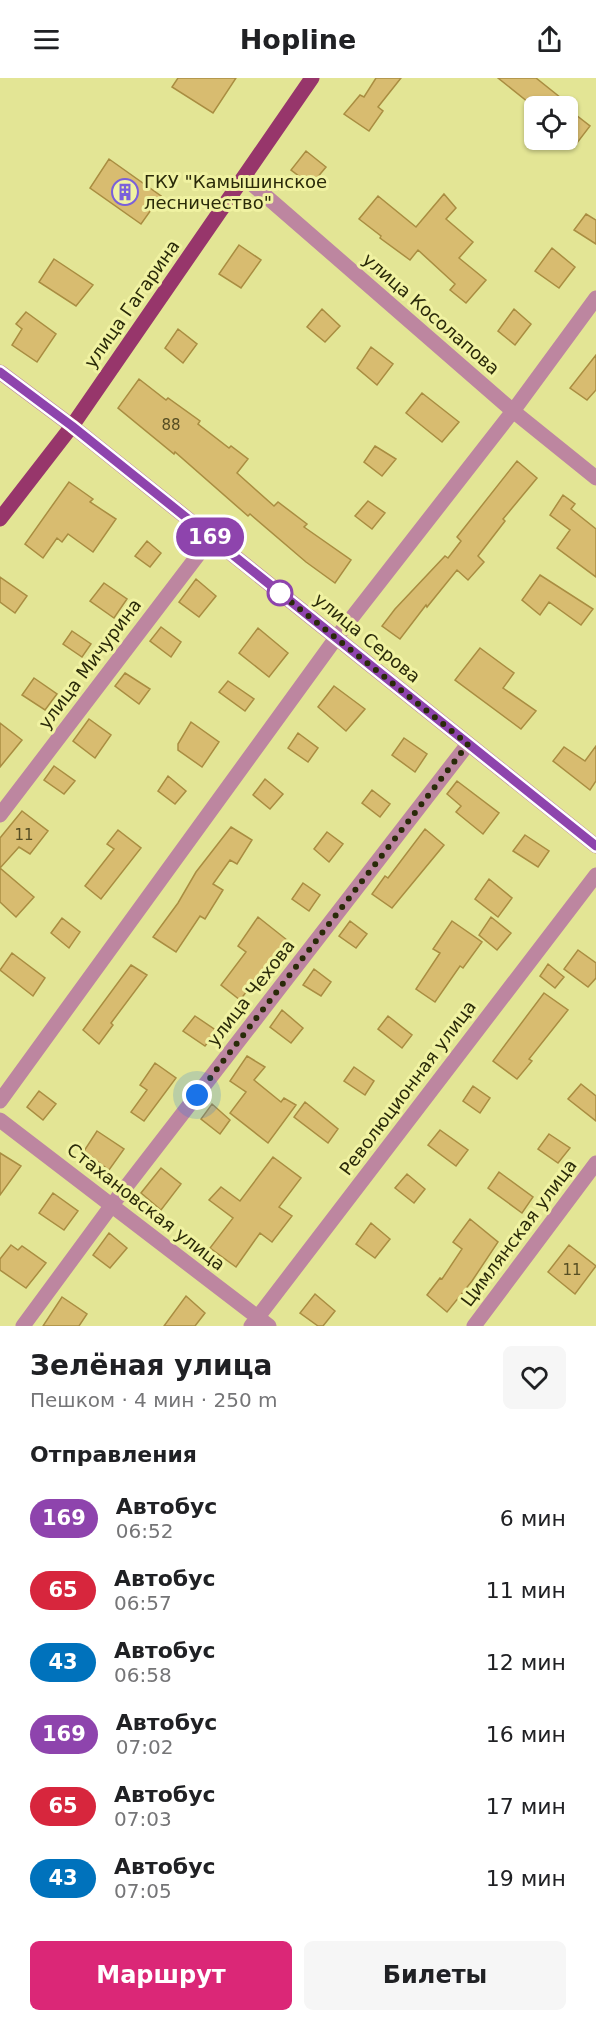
<!DOCTYPE html>
<html lang="ru">
<meta charset="utf-8">
<style>
:root{--surface:#fff;--page:#f6f6f6;--text:#202124;--muted:#757577;--accent:#db2777}
body{margin:0;font-family:"DejaVu Sans",sans-serif;background:var(--page);color:var(--text);height:100vh;display:flex;flex-direction:column;font-size:22px;white-space:nowrap}
*{box-sizing:border-box;margin:0}
p{font-size:20px;color:var(--muted)}
.icon{flex:none;width:33px;height:33px;fill:none;stroke:currentColor;stroke-width:2;stroke-linecap:round;stroke-linejoin:round}
.map{position:relative;height:1248px;overflow:hidden}
.details{display:flex;flex-direction:column;background:var(--surface);flex:1}
.details>*{flex:none}
.badge{padding:0 12px;border-radius:20px;font-size:21px;line-height:39px}
.tools{position:absolute;left:524px;top:18px;display:grid;gap:12px}
.tools a{display:grid;place-items:center;width:54px;height:54px;border-radius:9px;background:var(--surface);box-shadow:0 2px 4px #0004;font-size:30px}
.you{position:absolute;width:30px;height:30px;margin:-15px;border:4px solid #fff;border-radius:50%;background:#1a73e8;box-shadow:0 0 0 9px #1a73e833}
.map>.badge{position:absolute;translate:-50% -50%;box-shadow:0 0 0 3px #fff}
h2{padding:0 30px;font-size:22px;line-height:54px}
.round{display:grid;place-items:center;flex:none;width:63px;height:63px;border-radius:9px;background:var(--page)}
.head{display:flex;align-items:center;justify-content:space-between;height:102px;padding:0 30px}
h1{font-size:28px;font-weight:600;line-height:45px}
.button{display:flex;gap:12px;margin-top:auto;padding:12px 30px}
.button a{flex:1;height:69px;border-radius:9px;background:var(--accent);color:#fff;font-size:24px;font-weight:600;line-height:69px;text-align:center}
.button a+a{background:var(--page);color:var(--text)}
ul{padding:0;list-style:none}
li{display:flex;align-items:center;gap:18px;height:72px;padding:0 30px}
li div{flex:1}
li b{display:block;font-size:22px}
li em{font-style:normal}
li .badge{min-width:66px;font-weight:700;text-align:center}
header{display:flex;justify-content:space-between;align-items:center;height:78px;padding:0 30px;background:var(--surface);font-size:27px;font-weight:600}
.map>svg:first-child{display:block}
.building{fill:#d8bc70;stroke:#a98d41;stroke-width:1.5}
.lines{fill:none;stroke-linecap:round;stroke-linejoin:round}
.minor{stroke:#bd86a0;stroke-width:15}
.major{stroke:#97366b;stroke-width:15}
.line-casing{stroke:#fff;stroke-width:14}
.line{stroke:#8e44ad;stroke-width:9}
.walk{stroke:#2a2a09;stroke-width:6;stroke-dasharray:0 10.8}
.stop-dot{fill:#fff;stroke:#8e44ad;stroke-width:3}
.labels{text-anchor:middle;stroke-width:6;stroke-linejoin:round;paint-order:stroke}
.number-label{font-size:15px;fill:#564e23}
.poi-label{font-size:18px;fill:#2a2a09;stroke:#f0f2a2;text-anchor:start}
.street-label{font-size:18px;fill:#2a2a09;stroke:#f0f2a2}
</style>
<header><svg class="icon" aria-label="menu" viewBox="0 0 24 24"><path d="M4 6h16M4 12h16M4 18h16"/></svg>Hopline<svg class="icon" aria-label="share" viewBox="0 0 24 24"><path d="M12 15V3M7 8l5-5 5 5M5 13v7h14v-7"/></svg></header>
<div class="map">
<svg width="596" height="1248" viewBox="0 0 596 1248">
<rect width="100%" height="100%" fill="#e3e595"/>
<path class="building" d="M178,0H236L213,35L172,9Z
M376,0H401L378,29L383,33L369,53L344,36L360,17L364,19Z
M498,0H536L571,28H533Z
M567,30L590,48L577,65L567,56Z
M306,73L326,89L311,107L291,92Z
M109,81L161,118L141,146L90,110Z
M444,116L456,130L446,141L473,164L459,180L486,202L466,225L450,212L455,206L418,172L410,182L380,160L381,158L359,141L378,118L416,149Z
M586,136L596,142V166L574,152Z
M239,167L261,182L241,210L219,196Z
M552,170L575,189L559,210L535,193Z
M54,181L93,207L76,228L39,204Z
M322,231L340,248L325,264L307,249Z
M514,231L531,246L515,267L498,253Z
M26,234L56,256L37,284L12,267L22,251L16,246Z
M178,251L197,266L183,285L165,270Z
M371,269L393,286L377,307L357,290Z
M596,277V312L587,322L570,310Z
M139,301L166,322L168,320L200,343L198,346L229,370L231,368L248,381L237,395L274,428L278,424L307,446L304,449L351,482L335,505L306,484L250,436L248,438L175,374L174,376L118,330Z
M422,315L459,344L442,364L406,335Z
M375,368L396,381L382,398L364,384Z
M517,383L537,400L503,441L505,443L478,478L484,484L468,502L457,492L427,529L426,527L400,561L382,548L395,531L445,478L448,480L461,463L457,459Z
M69,404L93,421L90,424L116,441L93,474L68,456L62,464L57,460L43,480L25,466Z
M563,417L575,426L571,431L596,451V499L557,470L570,452L550,437Z
M368,423L385,435L372,451L355,438Z
M147,463L161,475L150,489L135,478Z
M540,497L593,531L581,547L549,524L540,537L522,522Z
M0,499L27,518L15,535L0,524Z
M196,501L216,518L199,539L179,524Z
M104,505L127,521L114,540L90,523Z
M161,549L181,564L171,579L150,563Z
M258,550L288,575L269,599L239,575Z
M72,553L91,566L82,579L63,566Z
M480,570L514,595L503,610L536,633L521,651L455,602Z
M125,595L150,611L139,626L115,608Z
M34,600L57,616L45,632L22,617Z
M228,603L254,621L245,633L219,614Z
M334,608L365,631L346,653L318,629Z
M89,641L111,657L95,680L73,663Z
M191,644L219,664L202,689L178,672V666Z
M0,645L22,662L0,689Z
M298,655L318,670L308,684L288,670Z
M404,660L427,676L415,694L392,677Z
M596,668V703L590,712L553,683L564,669L585,683Z
M54,688L75,703L64,716L44,702Z
M168,698L186,713L175,726L158,713Z
M265,701L283,716L270,731L253,717Z
M457,703L499,735L483,756L456,734L461,728L447,716Z
M372,712L390,726L380,739L362,725Z
M22,733L48,753L30,776L19,769L0,790L34,819L16,839L0,824V760Z
M231,749L252,762L237,786L230,782L213,806L223,812L205,841L200,838L176,874L153,859L178,825L196,794Z
M425,751L444,767L392,830L372,816L385,798L388,800Z
M118,752L141,770L101,821L85,808L114,771L107,766Z
M327,754L343,766L329,784L314,771Z
M525,757L549,773L538,789L513,773Z
M489,801L512,820L498,839L475,821Z
M303,805L320,817L309,833L292,821Z
M258,839L287,862L240,922L221,907L246,874L238,868Z
M491,839L511,855L497,872L479,857Z
M62,840L80,854L69,870L51,855Z
M350,843L367,856L356,870L339,858Z
M452,843L482,864L463,890L460,888L435,924L416,911L440,875L433,871Z
M578,872L596,885V900L588,909L564,891Z
M12,875L45,900L33,918L0,892Z
M548,886L564,899L555,910L540,898Z
M131,887L147,897L111,945L113,947L99,966L83,952Z
M314,891L331,904L321,918L303,907Z
M544,915L568,932L529,981L532,983L517,1001L493,983Z
M282,932L303,950L291,965L270,949Z
M195,938L217,953L205,968L183,953Z
M388,938L412,957L402,970L378,951Z
M247,978L265,989L254,1002L281,1024L284,1020L296,1027L268,1065L230,1035L246,1014L230,1003Z
M155,985L176,1000L144,1043L131,1034L147,1012L140,1007Z
M354,989L374,1003L365,1017L344,1003Z
M581,1006L596,1018V1043L568,1021Z
M473,1008L490,1020L480,1035L463,1023Z
M39,1013L56,1026L43,1042L27,1029Z
M305,1024L338,1051L328,1065L294,1039Z
M212,1026L230,1042L220,1056L201,1041Z
M440,1052L468,1072L456,1088L428,1067Z
M97,1053L124,1071L109,1092L84,1073Z
M549,1056L570,1070L558,1085L538,1071Z
M0,1075L21,1088L0,1117Z
M273,1079L301,1100L279,1129L292,1138L272,1164L260,1155L236,1189L210,1170L233,1140L209,1122L221,1109L240,1123Z
M161,1090L181,1106L161,1132L141,1115Z
M499,1094L533,1119L522,1135L488,1110Z
M407,1096L425,1111L414,1125L395,1110Z
M53,1115L78,1133L64,1152L39,1135Z
M470,1141L498,1164L472,1203L447,1234L427,1217L440,1200L442,1201L462,1171L453,1164Z
M371,1145L390,1161L375,1180L356,1166Z
M109,1155L127,1170L110,1190L93,1177Z
M11,1167L18,1172L22,1168L46,1185L26,1210L0,1192V1181Z
M569,1167L596,1188L575,1216L548,1194Z
M315,1216L335,1233L323,1248H318L300,1235Z
M186,1218L205,1235L195,1248H164Z
M62,1219L87,1236L79,1248H43Z"/>
<g class="lines">
<path class="minor" d="M244,99L513,333L596,400
M0,294L72,348L596,768
M0,737L211,460
M0,1023L336,560L513,333L596,220
M0,1042L269,1248
M23,1248L112,1127L468,666
M251,1248L596,797
M474,1248L596,1085"/>
<path class="major" d="M0,441L72,348L312,0"/>
</g>
<g class="lines">
<defs>
<path id="line" d="M0,294L72,348L596,768"/>
</defs>
<use href="#line" class="line-casing"/>
<use href="#line" class="line"/>
<path class="walk" d="M197,1017L468,666L280,515"/>
</g>
<defs>
<symbol id="building-ring" viewBox="-11 -11 22 22"><circle r="9.5" fill="#f0f2a2" stroke="#7a60da" stroke-width="1.5"/><path d="M-4-6H4V6H1V3H-1V6H-4ZM-2.5-4.3h1.7v1.8h-1.7ZM.8-4.3h1.7v1.8H.8ZM-2.5-1h1.7V.8h-1.7ZM.8-1h1.7V.8H.8Z" fill="#7a60da"/></symbol>
</defs>
<g fill-rule="evenodd">
<use href="#building-ring" x="110" y="99" width="30" height="30"/>
</g>
<circle class="stop-dot" cx="280" cy="515" r="12"/>
<g class="labels">
<g class="number-label">
<text x="171" y="352">88</text>
<text x="24" y="762">11</text>
<text x="572" y="1197">11</text>
</g>
<g class="poi-label">
<text x="144" y="110">ГКУ "Камышинское<tspan x="144" dy="21">лесничество"</tspan></text>
</g>
<g class="street-label">
<text transform="translate(132 226) rotate(-55)" y="6">улица Гагарина</text>
<text transform="translate(431 236) rotate(41)" y="6">улица Косолапова</text>
<text transform="translate(367 560) rotate(39)" y="6">улица Серова</text>
<text transform="translate(90 586) rotate(-53)" y="6">улица Мичурина</text>
<text transform="translate(251 915) rotate(-52)" y="6">улица Чехова</text>
<text transform="translate(408 1010) rotate(-53)" y="6">Революционная улица</text>
<text transform="translate(146 1129) rotate(38)" y="6">Стахановская улица</text>
<text transform="translate(519 1155) rotate(-53)" y="6">Цимлянская улица</text>
</g>
</g>
</svg>
<div class="tools">
<a><svg class="icon" aria-label="locate" viewBox="0 0 24 24"><circle cx="12" cy="12" r="6"/><path d="M12 2v4M12 18v4M2 12h4M18 12h4"/></svg></a>
</div>
<div class="you" style="left:197px;top:1017px"></div>
<b class="badge" style="left:210px;top:459px;background:#8e44ad;color:#fff">169</b>
</div>
<section class="details">
<div class="head"><div><h1>Зелёная улица</h1><p>Пешком · 4 мин · 250 m</p></div><a class="round"><svg class="icon" aria-label="heart" viewBox="0 0 24 24"><path d="M12 20l-8-8c-3-5 5-10 8-4 3-6 11-1 8 4z"/></svg></a></div>
<h2>Отправления</h2>
<ul>
<li><span class="badge" style="background:#8e44ad;color:#fff">169</span><div><b>Автобус</b><p>06:52</p></div><em>6 мин</em></li>
<li><span class="badge" style="background:#d7263d;color:#fff">65</span><div><b>Автобус</b><p>06:57</p></div><em>11 мин</em></li>
<li><span class="badge" style="background:#0072bc;color:#fff">43</span><div><b>Автобус</b><p>06:58</p></div><em>12 мин</em></li>
<li><span class="badge" style="background:#8e44ad;color:#fff">169</span><div><b>Автобус</b><p>07:02</p></div><em>16 мин</em></li>
<li><span class="badge" style="background:#d7263d;color:#fff">65</span><div><b>Автобус</b><p>07:03</p></div><em>17 мин</em></li>
<li><span class="badge" style="background:#0072bc;color:#fff">43</span><div><b>Автобус</b><p>07:05</p></div><em>19 мин</em></li>
</ul>
<div class="button"><a>Маршрут</a><a>Билеты</a></div>
</section>
